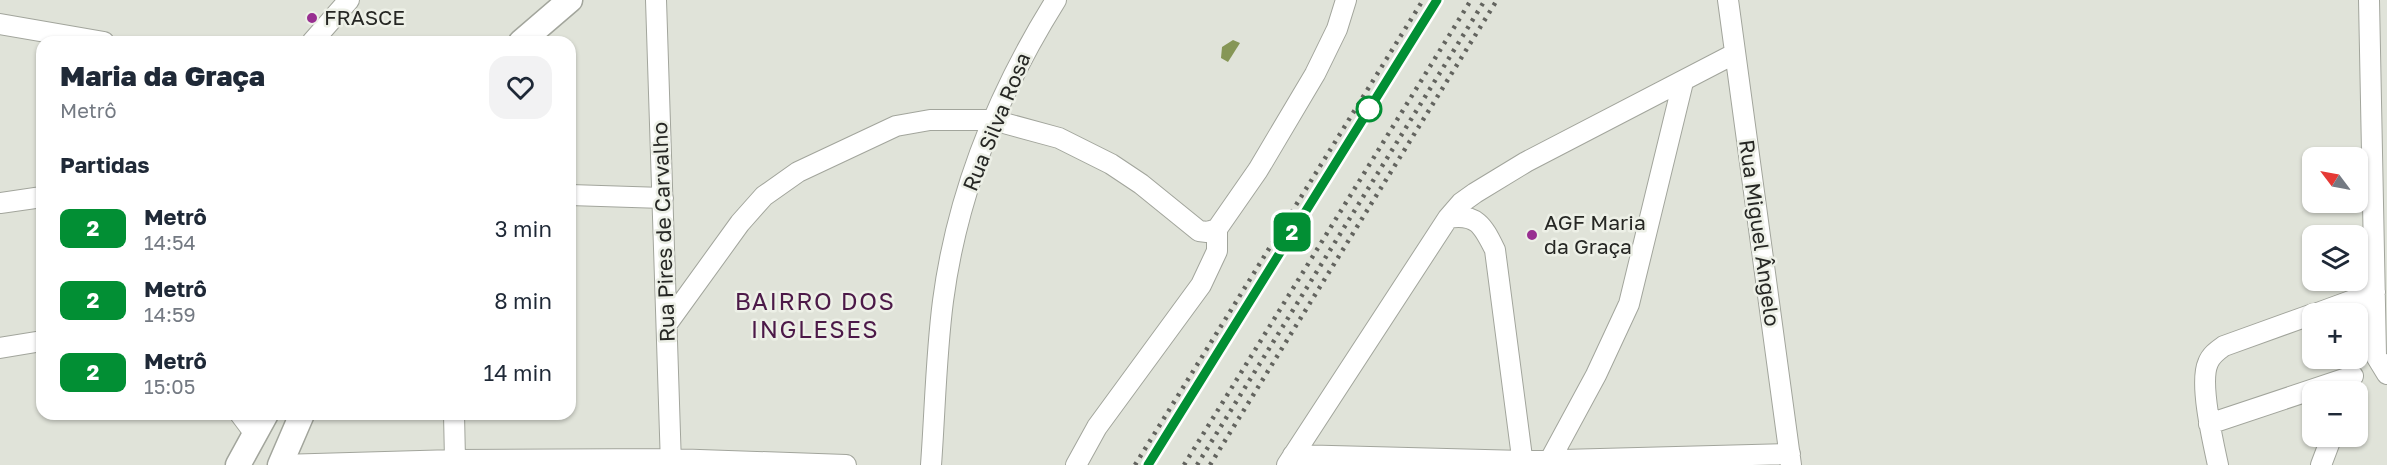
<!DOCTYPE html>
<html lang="pt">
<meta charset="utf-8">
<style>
:root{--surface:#fff;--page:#f2f2f3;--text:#1f2937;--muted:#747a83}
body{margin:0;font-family:"Golos Text",sans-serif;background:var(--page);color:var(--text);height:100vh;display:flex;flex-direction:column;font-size:22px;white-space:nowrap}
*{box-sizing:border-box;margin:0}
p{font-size:20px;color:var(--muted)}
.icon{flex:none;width:33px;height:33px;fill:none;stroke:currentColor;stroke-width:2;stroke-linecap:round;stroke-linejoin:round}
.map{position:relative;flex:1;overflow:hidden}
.side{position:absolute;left:36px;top:36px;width:540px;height:384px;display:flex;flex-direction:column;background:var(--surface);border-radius:18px;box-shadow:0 2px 4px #0004}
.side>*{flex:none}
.badge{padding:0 12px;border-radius:9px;font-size:21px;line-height:39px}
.needle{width:39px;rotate:302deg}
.fabs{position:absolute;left:2302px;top:147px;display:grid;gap:12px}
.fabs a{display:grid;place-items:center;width:66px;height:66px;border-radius:12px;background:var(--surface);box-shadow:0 2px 4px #0004;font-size:30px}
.map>.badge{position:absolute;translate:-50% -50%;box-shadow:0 0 0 3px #fff}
h2{padding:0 24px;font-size:22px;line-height:54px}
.round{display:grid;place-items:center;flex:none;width:63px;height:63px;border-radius:18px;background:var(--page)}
.summary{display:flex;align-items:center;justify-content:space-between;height:102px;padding:0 24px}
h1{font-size:28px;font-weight:800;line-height:45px}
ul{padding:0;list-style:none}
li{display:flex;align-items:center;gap:18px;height:72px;padding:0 24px}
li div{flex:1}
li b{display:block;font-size:22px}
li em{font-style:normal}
li .badge{min-width:66px;font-weight:700;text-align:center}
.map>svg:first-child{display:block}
.water{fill:#869656}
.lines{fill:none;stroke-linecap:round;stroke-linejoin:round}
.minor-casing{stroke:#a2a59c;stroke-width:22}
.major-casing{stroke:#a2a59c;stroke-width:27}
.minor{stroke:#fff;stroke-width:20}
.major{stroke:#fff;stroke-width:24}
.rail{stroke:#63645f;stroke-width:4.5;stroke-dasharray:3 6;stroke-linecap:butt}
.line-casing{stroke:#fff;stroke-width:14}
.line{stroke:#028f34;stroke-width:9}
.poi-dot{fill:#982f91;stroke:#edf0e7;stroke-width:2}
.stop-dot{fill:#fff;stroke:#028f34;stroke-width:3}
.labels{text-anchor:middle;stroke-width:5;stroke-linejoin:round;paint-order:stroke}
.poi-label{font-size:21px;fill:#262724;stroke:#edf0e7;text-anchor:start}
.street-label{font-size:21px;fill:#262724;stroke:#edf0e7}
.quarter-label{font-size:24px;letter-spacing:1.5px;fill:#4c1948;stroke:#edf0e7}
</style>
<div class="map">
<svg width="2387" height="465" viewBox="0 0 2387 465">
<rect width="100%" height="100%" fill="#e0e3d9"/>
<path class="water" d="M1233,40L1240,43L1228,62L1221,58L1222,47Z"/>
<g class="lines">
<defs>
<path id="minor" d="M656,0L671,465
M1728,0L1791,465
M2369,0L2376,356L2387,374
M0,24L104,42
M312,42L349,0
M570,195L663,198
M0,203L42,197
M1448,218C1477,213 1483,226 1495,250L1523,465
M2315,314L2375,292
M667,324L740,223L764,196L798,172L896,126L930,120H993L1059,138L1111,164L1141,184L1199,231L1207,232L1217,229
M0,348L42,341
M240,414L255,434
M454,414L455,460
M2209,424L2353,376
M1293,455L1523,461L1790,454
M1550,460L1596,375L1629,304L1683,82
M280,465L455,460L671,459L846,465
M931,465C935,411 936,355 943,301C957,194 999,91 1056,0
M1076,465L1097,427L1201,285L1217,251V229L1258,170L1315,74L1337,29L1346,0
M1287,465L1448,218L1461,203L1475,193L1526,162L1734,54
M2218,465C2213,442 2199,383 2208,363C2211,355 2217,351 2224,346L2313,314
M2321,465L2332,436"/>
<path id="major" d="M521,42L570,0
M238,465L266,414
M280,465L302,414"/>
</defs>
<use href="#minor" class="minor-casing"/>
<use href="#major" class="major-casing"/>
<use href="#minor" class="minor"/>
<use href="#major" class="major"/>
<path class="rail" d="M1135,465L1423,0
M1148,465L1437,0
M1184,465L1471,0
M1197,465L1485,0
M1210,465L1497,0"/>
</g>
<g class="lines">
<defs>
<path id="line" d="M1148,465L1437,0"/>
</defs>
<use href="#line" class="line-casing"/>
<use href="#line" class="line"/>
</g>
<g class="poi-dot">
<circle cx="312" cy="18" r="6"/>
<circle cx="1532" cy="235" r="6"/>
</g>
<circle class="stop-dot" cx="1369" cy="109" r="12"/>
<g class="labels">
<g class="poi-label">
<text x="324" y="25">FRASCE</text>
<text x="1544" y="230">AGF Maria<tspan x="1544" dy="24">da Graça</tspan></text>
</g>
<g class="street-label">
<text transform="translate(997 122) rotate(-68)" y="7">Rua Silva Rosa</text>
<text transform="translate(664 232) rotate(-92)" y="7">Rua Pires de Carvalho</text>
<text transform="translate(1759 233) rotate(82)" y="7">Rua Miguel Ângelo</text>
</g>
<g class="quarter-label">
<text x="815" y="310">BAIRRO DOS<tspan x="815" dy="28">INGLESES</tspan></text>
</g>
</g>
</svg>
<div class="fabs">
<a><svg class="needle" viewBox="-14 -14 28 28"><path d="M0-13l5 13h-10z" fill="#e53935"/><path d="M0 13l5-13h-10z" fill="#747a83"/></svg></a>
<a><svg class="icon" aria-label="layers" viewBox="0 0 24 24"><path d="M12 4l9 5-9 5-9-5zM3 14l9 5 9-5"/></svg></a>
<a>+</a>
<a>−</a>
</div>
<b class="badge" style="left:1292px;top:232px;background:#028f34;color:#fff">2</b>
<section class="side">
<div class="summary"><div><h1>Maria da Graça</h1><p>Metrô</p></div><a class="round"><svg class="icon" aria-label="heart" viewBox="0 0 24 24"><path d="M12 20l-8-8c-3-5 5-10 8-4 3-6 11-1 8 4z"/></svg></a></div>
<h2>Partidas</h2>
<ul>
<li><span class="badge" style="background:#028f34;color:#fff">2</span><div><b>Metrô</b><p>14:54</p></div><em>3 min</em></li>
<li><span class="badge" style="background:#028f34;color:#fff">2</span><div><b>Metrô</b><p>14:59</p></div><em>8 min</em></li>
<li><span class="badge" style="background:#028f34;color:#fff">2</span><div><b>Metrô</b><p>15:05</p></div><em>14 min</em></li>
</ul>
</section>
</div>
